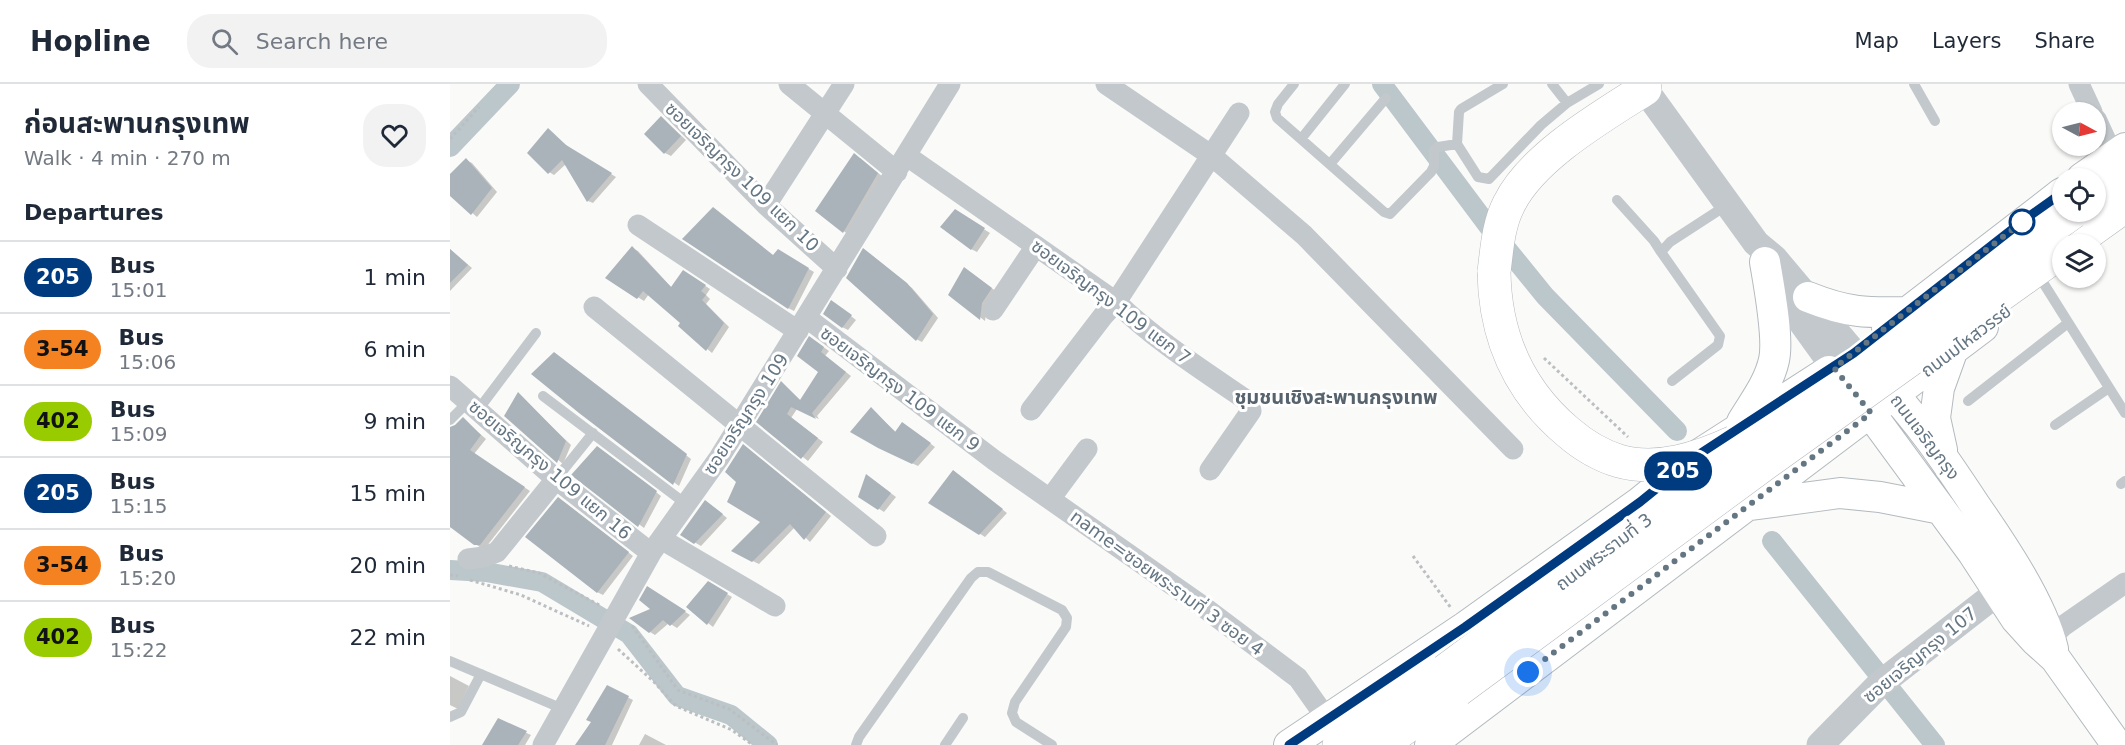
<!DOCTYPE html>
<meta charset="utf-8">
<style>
:root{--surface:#fff;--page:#f2f2f3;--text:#1f2937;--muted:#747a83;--line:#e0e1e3}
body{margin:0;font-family:"DejaVu Sans","Noto Sans Thai",sans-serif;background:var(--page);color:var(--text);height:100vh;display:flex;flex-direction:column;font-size:22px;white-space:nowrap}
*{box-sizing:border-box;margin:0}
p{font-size:20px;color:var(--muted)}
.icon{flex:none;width:33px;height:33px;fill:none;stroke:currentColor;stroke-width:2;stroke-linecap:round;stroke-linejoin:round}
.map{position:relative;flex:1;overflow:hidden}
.drawer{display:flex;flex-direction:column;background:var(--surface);width:450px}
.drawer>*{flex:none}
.badge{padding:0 12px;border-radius:20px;font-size:21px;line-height:39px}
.needle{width:39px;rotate:97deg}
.fabs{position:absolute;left:1602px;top:18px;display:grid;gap:12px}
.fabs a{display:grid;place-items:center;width:54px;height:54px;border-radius:50%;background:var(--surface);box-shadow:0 2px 4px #0004;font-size:30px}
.you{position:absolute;width:30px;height:30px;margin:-15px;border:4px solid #fff;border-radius:50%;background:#1a73e8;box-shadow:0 0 0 9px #1a73e833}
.map>.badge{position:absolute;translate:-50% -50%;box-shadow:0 0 0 3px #fff}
h2{padding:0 24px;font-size:22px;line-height:54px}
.round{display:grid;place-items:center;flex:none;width:63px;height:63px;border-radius:24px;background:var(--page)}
.overview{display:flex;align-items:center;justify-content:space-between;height:102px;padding:0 24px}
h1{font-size:28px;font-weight:700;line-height:45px}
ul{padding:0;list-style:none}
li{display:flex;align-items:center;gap:18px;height:72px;padding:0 24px;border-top:2px solid var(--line)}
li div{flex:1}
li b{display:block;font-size:22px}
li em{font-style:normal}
li .badge{min-width:66px;font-weight:700;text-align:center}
header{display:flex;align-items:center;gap:36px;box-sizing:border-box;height:84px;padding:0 30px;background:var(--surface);border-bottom:2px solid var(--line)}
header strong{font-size:28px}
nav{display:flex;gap:33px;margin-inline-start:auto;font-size:21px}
.search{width:420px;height:54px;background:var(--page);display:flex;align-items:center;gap:15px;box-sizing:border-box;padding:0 21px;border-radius:24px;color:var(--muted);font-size:22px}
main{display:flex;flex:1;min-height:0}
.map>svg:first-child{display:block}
.shadow{fill:#0003}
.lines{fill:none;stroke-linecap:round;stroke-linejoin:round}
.canal{stroke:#bbc7cb;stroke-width:20}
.building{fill:#aab3b9}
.secondary-casing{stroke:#b3babf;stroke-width:32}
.primary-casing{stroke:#b5babe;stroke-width:34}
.path{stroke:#bbbfc2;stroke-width:3;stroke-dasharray:3 3;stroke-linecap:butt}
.service{stroke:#c3c8cc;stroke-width:10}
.minor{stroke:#c3c8cc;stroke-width:21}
.tertiary{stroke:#c3c8cc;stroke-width:27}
.secondary{stroke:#fff;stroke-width:30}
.primary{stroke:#fff;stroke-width:33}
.primary-bridge-casing{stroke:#b5babe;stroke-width:34;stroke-linecap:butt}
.primary-bridge{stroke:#fff;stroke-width:33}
.line-casing{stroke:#fff;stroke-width:14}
.line{stroke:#003b80;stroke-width:9}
.walk{stroke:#657683;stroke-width:6;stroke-dasharray:0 10.8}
.stop-dot{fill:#fff;stroke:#003b80;stroke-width:3}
.labels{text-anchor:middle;stroke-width:6;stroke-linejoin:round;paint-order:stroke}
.street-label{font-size:18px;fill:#657683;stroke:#fff}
.neighbourhood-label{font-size:20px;font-weight:bold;fill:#57646e;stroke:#fff}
</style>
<header>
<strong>Hopline</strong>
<div class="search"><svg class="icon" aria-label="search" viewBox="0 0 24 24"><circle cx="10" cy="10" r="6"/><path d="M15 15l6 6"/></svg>Search here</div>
<nav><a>Map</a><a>Layers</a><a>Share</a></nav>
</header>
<main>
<section class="drawer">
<div class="overview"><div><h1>ก่อนสะพานกรุงเทพ</h1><p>Walk · 4 min · 270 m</p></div><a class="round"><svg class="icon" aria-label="heart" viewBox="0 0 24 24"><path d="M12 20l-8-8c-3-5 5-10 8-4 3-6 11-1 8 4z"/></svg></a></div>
<h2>Departures</h2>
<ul>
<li><span class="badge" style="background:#003b80;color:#fff">205</span><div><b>Bus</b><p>15:01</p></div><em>1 min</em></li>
<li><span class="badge" style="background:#f58220;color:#111">3-54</span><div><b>Bus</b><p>15:06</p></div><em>6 min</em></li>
<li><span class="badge" style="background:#9c0;color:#111">402</span><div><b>Bus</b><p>15:09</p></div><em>9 min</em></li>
<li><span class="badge" style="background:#003b80;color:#fff">205</span><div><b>Bus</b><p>15:15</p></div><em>15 min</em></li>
<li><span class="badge" style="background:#f58220;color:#111">3-54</span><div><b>Bus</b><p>15:20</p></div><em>20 min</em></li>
<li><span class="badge" style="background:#9c0;color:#111">402</span><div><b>Bus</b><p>15:22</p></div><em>22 min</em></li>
</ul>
</section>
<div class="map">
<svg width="1675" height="661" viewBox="0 0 1675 661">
<rect width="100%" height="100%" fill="#fafaf8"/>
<path class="shadow" d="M211,33L236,56L221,72L215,69Z
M98,46L122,66L166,93L143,119L138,117L116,80L104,91L99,88Z
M410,74L433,93L399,151L367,127Z
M16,76L22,79L47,108L27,133L0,110V92Z
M505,127L540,149L527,168L521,165Z
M182,164L188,167L222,204L239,191L260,205L256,211L260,215L256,220L279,243L262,269L230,242L232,239L199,210L194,217L157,194Z
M0,165L22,184L0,207Z
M328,167L364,188L344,227L338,224L324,173Z
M419,169L462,204L488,234L472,258L466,255Z
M520,188L547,208L537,223L535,237L500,210Z
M387,221L406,236L398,246L392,243Z
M365,257L379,267L375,272L401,292L367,332L369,335L347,325L341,334L373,358L358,377L308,338L332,299L351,317L370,288Z
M109,273L241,375L229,402L129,328Z
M68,310L121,361L113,380L56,332Z
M421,325L446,348L458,343L485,363L468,382L436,367Z
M13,335L36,355L24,370L80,407L36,463L31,464L1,442L0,444V344L6,343Z
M298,365L381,432L360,458L345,443L309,480L288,470L312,438Z
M153,367L211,412L194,444L124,391Z
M508,391L557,429L535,453L480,418Z
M422,395L446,413L434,428L409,412Z
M114,418L183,472L153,511L147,508Z
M261,421L277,434L251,462L232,451Z
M258,499L282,513L263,543L238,523Z
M203,507L240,531L227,544L219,539L205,551L200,548L182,534L203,525Z
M0,592L19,602L8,625L0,621Z
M157,603L183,616L162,661H127L143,638Z
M49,636L81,651L75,661H33Z
M195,650L216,661H189Z"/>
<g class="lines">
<path class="canal" d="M932,0L1039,143L1095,212L1227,347
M0,63L60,0
M1322,457L1485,661
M0,486L36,488L92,498L179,550L227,612L281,631L318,661"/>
</g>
<path class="building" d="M211,32L231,52L214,70L194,50Z
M98,44L116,61L162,89L137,118L112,76L98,90L77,69Z
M404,69L428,89L393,149L365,127Z
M16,74L42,104L21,131L0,112V90Z
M263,123L323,171L328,165L359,184L338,225L232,155Z
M505,125L535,144L521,166L490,143Z
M182,162L221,203L233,186L256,201L251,207L256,211L252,216L274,239L256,267L228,242L230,239L193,207L187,215L155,194Z
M413,164L457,199L483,230L466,257L396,194Z
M0,165L18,181L0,199Z
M514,183L542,204L532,219L530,236L498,211Z
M381,216L402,231L392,244L373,230Z
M359,252L374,263L371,268L396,288L362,329L366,335L341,323L337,330L368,354L351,375L306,338L331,297L350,316L368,288L347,272Z
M104,268L237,370L223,401L129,329L81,290Z
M68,308L116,357L107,379L54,332Z
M421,323L445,348L452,338L481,359L462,380L428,364L400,348Z
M13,333L31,351L20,366L75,403L30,461H24L0,443V343L5,341Z
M293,360L376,428L354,456L340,440L302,478L281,467L310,438L277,418L286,398L275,388Z
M147,362L207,407L188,443L121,391Z
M503,386L553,425L529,451L478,419Z
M416,390L441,409L428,426L408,413Z
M108,413L179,468L147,509L75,453Z
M255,416L273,430L244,460L230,451Z
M258,497L278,509L257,541L236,523Z
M197,502L236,527L220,542L213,536L199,549L179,534L200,525L189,516Z
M157,601L179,612L155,661H125L141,638L136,636Z
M48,634L77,647L68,661H32Z"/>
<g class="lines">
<defs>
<path id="secondary" d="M1632,94L1675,64
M1358,213C1398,229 1416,229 1458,228
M1437,244L1612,109
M1431,297C1467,334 1496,377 1525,421C1552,460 1592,519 1603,565
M1410,315L1523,469L1566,535L1585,556L1605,574L1667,661
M1292,338C1304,318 1319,299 1324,276C1329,254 1319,202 1315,178
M1492,366L1485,334L1489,304L1503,265
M1301,421L1390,409L1430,413L1491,425
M839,661L1015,543L1190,418L1248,371L1379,287
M980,661L1533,243"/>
<path id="primary" d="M1646,111L1675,90
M1622,160L1675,122
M1044,188C1047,165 1048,141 1059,120C1082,73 1151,33 1195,5
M889,661L995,587
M931,661L1008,606"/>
</defs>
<use href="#secondary" class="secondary-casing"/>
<use href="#primary" class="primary-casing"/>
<path class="path" d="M0,55L29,23
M1094,274L1178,353
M963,472L1001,524
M59,482L89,489L151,522
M0,491L8,492
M20,496L71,511L139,542
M182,542L228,606L279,625L327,661
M168,565L204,598L226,622L282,646L303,661"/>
<path class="service" d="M844,0L828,20L825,28L827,34L934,128L940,130L981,88L984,82V66L988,63L1007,60L1028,93L1039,95L1091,41L1117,19L1149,0
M1102,0L1117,19
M1464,0L1485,37
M851,55L895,0
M1007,60L1009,28L1011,25L1053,0
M880,80L936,14
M1167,116L1204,157L1211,168
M1594,200L1675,329
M1222,297L1268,261L1270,252L1211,168L1220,158L1277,121
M93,312L236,420
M1518,317L1618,239
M28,326L86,249
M0,336L18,318
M1605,341L1659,304
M106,395L143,349
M1671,400L1675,397
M0,577L113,625
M0,633L11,628L31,590
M406,661L409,653L521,494L528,488H538L612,526L617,534L616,543L565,618L562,629L566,638L602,661
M495,661L513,634"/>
<path class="minor" d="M198,0L316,121L387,185
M339,0L447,88
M656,0L762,72L854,151L1063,365
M1629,0L1642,28
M1646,35L1663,72
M457,72L666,218C706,257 754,287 799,318L801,327L760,386
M316,121L394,0
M188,141L348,247
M144,223L426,452
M543,226L586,162
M357,234L544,376L751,521L840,588L848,594L877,635
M0,302L106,395L201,469
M581,326L653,232L666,218L789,29
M600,415L637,365
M211,455L325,522
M18,475L34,473L47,468L106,395
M1600,555L1613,542L1675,499
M93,661L201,469L269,374L500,0"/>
<path class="tertiary" d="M1191,0L1306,159L1324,174L1404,269
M1323,192L1353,240L1384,283
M1370,661L1430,600L1547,509"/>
<use href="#secondary" class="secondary"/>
<use href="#primary" class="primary"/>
<defs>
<path id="primary-bridge" d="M1044,188C1045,252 1068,306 1118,348C1133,361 1149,371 1169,377C1208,388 1249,374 1284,358
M995,587L1234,409L1623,128
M1008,606L1313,381L1612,167"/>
</defs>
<use href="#primary-bridge" class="primary-bridge-casing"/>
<use href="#primary-bridge" class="primary-bridge"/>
</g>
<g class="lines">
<defs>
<path id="line" d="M839,661L1015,543L1151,446L1190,418L1248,371L1404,269L1574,136L1612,109"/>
</defs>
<use href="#line" class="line-casing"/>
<use href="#line" class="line"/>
<path class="walk" d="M1078,588L1421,329L1384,284L1572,138"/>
</g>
<circle class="stop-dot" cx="1572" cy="138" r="12"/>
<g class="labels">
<g class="street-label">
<text transform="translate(292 93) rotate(44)" y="6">ซอยเจริญกรุง 109 แยก 10</text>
<text transform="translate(661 218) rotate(37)" y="6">ซอยเจริญกรุง 109 แยก 7</text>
<text transform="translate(1516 257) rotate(-37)" y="6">ถนนมไหสวรรย์</text>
<text transform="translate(450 305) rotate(37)" y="6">ซอยเจริญกรุง 109 แยก 9</text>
<text transform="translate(296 330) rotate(-57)" y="6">ซอยเจริญกรุง 109</text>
<text transform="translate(1475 353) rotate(53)" y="6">ถนนเจริญกรุง</text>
<text transform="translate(100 386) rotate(40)" y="6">ซอยเจริญกรุง 109 แยก 16</text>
<text transform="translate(1154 468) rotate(-37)" y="6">ถนนพระรามที่ 3</text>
<text transform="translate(717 499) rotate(36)" y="6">name=ซอยพระรามที่ 3 ซอย 4</text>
<text transform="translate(1470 571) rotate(-39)" y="6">ซอยเจริญกรุง 107</text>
</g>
<g class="neighbourhood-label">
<text x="886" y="320">ชุมชนเชิงสะพานกรุงเทพ</text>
</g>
</g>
</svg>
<div class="fabs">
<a><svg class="needle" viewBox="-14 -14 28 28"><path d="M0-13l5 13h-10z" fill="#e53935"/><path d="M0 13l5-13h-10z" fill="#747a83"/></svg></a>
<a><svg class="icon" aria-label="locate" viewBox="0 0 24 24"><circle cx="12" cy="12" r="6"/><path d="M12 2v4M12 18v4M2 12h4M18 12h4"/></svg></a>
<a><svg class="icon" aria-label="layers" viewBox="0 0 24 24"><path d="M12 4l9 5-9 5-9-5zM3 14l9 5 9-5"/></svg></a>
</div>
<div class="you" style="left:1078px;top:588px"></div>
<b class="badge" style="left:1228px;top:387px;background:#003b80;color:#fff">205</b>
</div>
</main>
